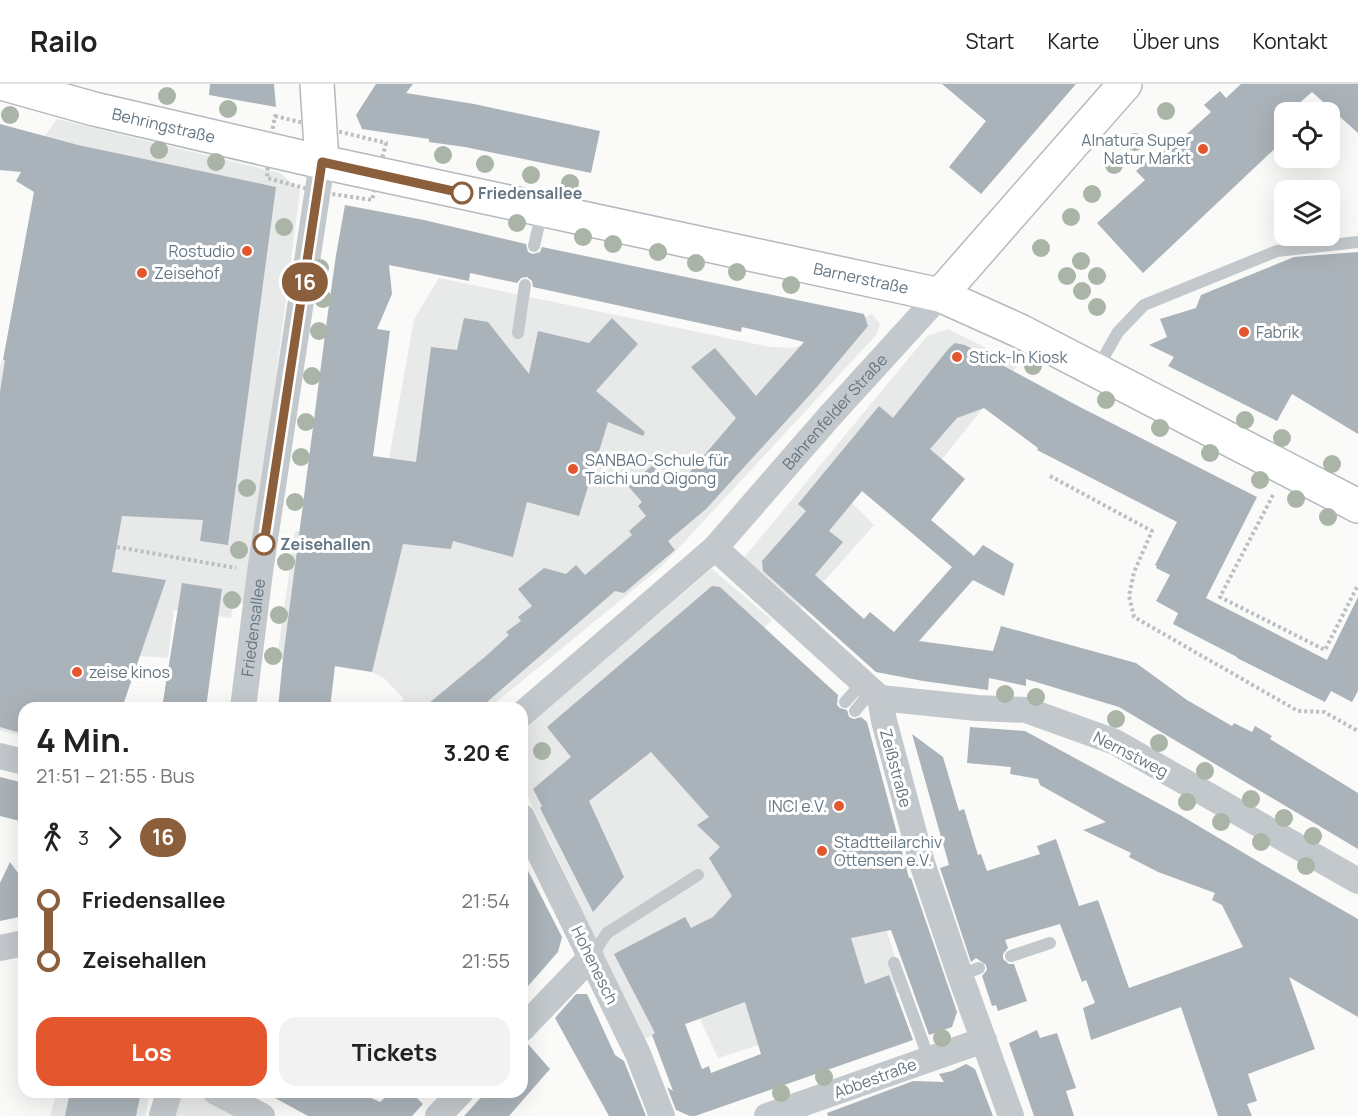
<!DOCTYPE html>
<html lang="de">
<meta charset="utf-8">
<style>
:root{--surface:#fff;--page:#f2f2f2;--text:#222;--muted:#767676;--line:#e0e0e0;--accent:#e4572e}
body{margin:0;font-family:Manrope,sans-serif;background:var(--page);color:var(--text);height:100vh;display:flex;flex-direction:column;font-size:22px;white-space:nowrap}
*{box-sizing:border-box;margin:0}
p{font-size:20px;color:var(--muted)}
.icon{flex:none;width:33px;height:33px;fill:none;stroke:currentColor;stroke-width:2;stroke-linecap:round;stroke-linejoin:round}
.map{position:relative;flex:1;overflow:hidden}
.details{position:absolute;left:18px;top:618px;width:510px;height:396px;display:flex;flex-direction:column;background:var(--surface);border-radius:18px;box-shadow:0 6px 24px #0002}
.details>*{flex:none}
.badge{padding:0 12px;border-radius:20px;font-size:21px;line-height:39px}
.controls{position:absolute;left:1274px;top:18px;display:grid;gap:12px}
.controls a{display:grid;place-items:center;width:66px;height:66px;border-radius:12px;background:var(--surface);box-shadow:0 6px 24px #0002;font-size:30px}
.map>.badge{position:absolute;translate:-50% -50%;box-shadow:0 0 0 3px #fff}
.legs{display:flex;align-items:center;gap:9px;height:66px;padding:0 18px;font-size:20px}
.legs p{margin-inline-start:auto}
.head{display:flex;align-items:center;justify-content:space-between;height:102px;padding:0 18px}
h1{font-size:33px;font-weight:700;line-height:45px}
.primary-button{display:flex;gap:12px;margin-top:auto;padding:12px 18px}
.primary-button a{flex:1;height:69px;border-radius:18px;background:var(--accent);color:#fff;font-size:24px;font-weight:700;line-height:69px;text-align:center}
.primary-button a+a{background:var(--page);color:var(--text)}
ul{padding:0 18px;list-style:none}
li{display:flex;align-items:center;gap:21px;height:60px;font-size:22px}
li i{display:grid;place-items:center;width:9px;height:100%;margin:0 8px;background:currentColor}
li i::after{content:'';width:15px;height:15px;margin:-8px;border:4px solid;border-radius:50%;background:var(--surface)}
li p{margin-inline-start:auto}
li:first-child i{background:linear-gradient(#0000 50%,currentColor 0)}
li:last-child i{background:linear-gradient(currentColor 50%,#0000 0)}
header{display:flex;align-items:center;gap:36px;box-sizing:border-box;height:84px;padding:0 30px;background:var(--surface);border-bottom:2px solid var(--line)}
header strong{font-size:28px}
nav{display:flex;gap:33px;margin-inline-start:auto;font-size:21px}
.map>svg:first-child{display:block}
.built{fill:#e8e9e9}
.building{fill:#aab3b9;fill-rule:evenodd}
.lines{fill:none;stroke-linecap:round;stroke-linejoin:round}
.secondary-casing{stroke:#b3babf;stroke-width:36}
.path{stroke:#bbbfc2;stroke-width:4;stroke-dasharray:3 3;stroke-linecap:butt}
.lane{stroke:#c3c8cc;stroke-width:12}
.street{stroke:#c3c8cc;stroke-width:26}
.secondary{stroke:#fff;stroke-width:33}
.tree{fill:#aab4a7}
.line-1-casing{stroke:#fff;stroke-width:14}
.line-1{stroke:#8b5e3c;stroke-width:9}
.poi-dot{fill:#e4572e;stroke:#fff;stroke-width:2}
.stop-1-dot{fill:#fff;stroke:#8b5e3c;stroke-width:3}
.labels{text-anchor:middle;stroke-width:6;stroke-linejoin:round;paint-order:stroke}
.street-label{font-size:16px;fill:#657683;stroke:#fff}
.poi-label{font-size:16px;fill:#657683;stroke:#fff;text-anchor:start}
.stop-label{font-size:16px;font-weight:bold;fill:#657683;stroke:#fff;text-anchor:start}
</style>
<header>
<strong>Railo</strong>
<nav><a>Start</a><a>Karte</a><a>Über uns</a><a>Kontakt</a></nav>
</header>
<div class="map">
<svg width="1358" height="1032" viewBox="0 0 1358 1032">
<rect width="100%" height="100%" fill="#fafaf8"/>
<path class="built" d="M57,35L280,89L300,106L247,518L233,522L231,534L174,526L168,574L140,572L24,624V653L0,646V283L3,276L45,52Z
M439,194L770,263L794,264L872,230L880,240L877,250L661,483L489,624H395L404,615L385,595L372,588L277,574L295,448L301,446L375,453L414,235Z
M948,245L1019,280L942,375L911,349L852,419L874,441L797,528L742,476L927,252Z
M712,485L772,536L764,544L867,787L906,906L882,913L845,934L718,974L700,935L644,955L530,717L522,693V654L530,638Z
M57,1008H150L145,1032H50Z
M189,1008H205L250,1032H175L180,1010Z"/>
<path class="building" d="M210,0H274L276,23L209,11Z
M376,0H413L406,9L474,20L600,47L591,89L465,63L429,58V55L362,45L356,31Z
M942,0H1076L981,110L949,83L986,37Z
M1241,0H1358V49L1312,8L1289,28H1284V56L1143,189L1097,139L1145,96L1136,87L1153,72L1156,74L1175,57L1177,59L1211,28L1204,21L1220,7L1226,14Z
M0,40L78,61L276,103L228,461L200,457L203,436L122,432L112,488L166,496L122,624H24V650L0,643V308L5,276H3L34,108L16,97L21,88L0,86Z
M345,121L424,136L526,160L528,168L533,170L540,168L542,163L864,230L868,242L816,304L706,425L668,457L675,466L624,509L615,507L480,624H423L486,572L509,551L506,548L521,537L518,533L532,522L518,505L544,484L566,490L576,481L585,491L632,451L629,447L646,432L638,422L642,418L628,402L654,380L666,395L676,388L683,396L736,334L691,283L715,264L756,312L804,258L742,243L741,248L533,203L532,197L527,193L521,194L517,199L470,189L469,197L389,181L392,210L377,245L390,247L373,372L416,378L431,263L457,266L464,234L488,238L529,290L538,247L589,259L612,234L638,260L596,307L645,348L643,352L608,338L579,432L527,418L513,473L453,457L451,465L403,460L372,588L335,582L330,624H278L283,574L328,228L336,171Z
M1358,168V350L1292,310L1277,337L1168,282L1174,273L1149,261L1167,253L1160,235L1196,224L1201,211L1294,173Z
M955,259L965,261L1076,321L1257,413L1206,514L1327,576L1358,513V607L1352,618L1331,607L1325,618L1237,574V573L1173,540L1178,529L1156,517L1170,491L1156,484L1157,482L1155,481L1177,438L1037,366L1038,364L984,324L957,334L930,365L965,395L931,436L974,472L983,461L1014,480L1004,512L973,496L919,557L993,567L1001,542L1136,579L1187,616L1232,642L1234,639L1252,648L1255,642L1272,652L1270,655L1358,709V765L1119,623L1026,595V602L989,594L988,606L923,597L876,588L763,487L762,477L806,427L798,420L879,322L893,334L949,264ZM862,407L952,483L894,548L870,528L864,535L815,491L843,458L829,447Z
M182,499L222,505L206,624H162Z
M712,502L720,503L838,611L837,621L840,624L847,626L849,633L854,635L861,633L867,638L909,794H911L957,928L952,943L929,951L891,846L851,854L865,900L889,891L913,956L695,1032H690L676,1026L667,1003L673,1007L652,951L655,949L614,870L685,833L691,844L713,833L732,812L709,774L720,763L697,741L709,733L651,668L589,717L624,793L593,828L540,724L542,722L533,705L571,673L547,643ZM745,918L761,970L711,989L709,982L702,985L685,940Z
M970,643L1025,647L1180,731L1264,781L1358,835V933L1289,893L1315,965L1248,990L1257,1017L1247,1020L1252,1032H1218L1181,923L1091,956L1083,924L1095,919L1086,896L1082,898L1060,840L1005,856L1008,864L1003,870V875L1009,880H1014L1027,917L998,927L996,921L992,922L982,892L987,886L986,881L976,874L971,878L940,784L949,781L912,650L943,673L959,727L964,725L978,771L981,770L987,787L1040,770L1037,762L1056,755L1079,822L1098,816L1129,904L1243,863L1222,821L1212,816L1215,809L1158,788L1129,773L1131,769L1083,746L1106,738L1040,701L1038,695L1010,690L1011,683L967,679Z
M0,693L24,699V738L0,732Z
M522,775L562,853L558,868L522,909Z
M10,778L24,797V832L0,837V799Z
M576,910H587L615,971L624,977L646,1032H609L555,934Z
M1037,946L1040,954L1057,949L1076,1004L1066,1007L1074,1032H1034L1009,959Z
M527,959L550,985L509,1032H464L486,1008H522V960Z
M966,980L975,985L993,1032H828L827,1029L913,997L944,998L939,990L952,987Z
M70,1008H141L136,1032H65Z
M264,1008H358L380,1018L391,1008H411L423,1020L412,1032H308Z"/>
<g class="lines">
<defs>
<g id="secondary">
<path id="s3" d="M5,0L94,25L322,78L940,211L1020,247L1358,422"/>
<path d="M317,0L322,78"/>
<path d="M940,211L1125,0"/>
</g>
</defs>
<use href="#secondary" class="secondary-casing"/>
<path class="path" d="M275,32L386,59L372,116L319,108L267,94L269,65Z
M1050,392L1152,447L1134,488L1129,512L1134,533L1298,627L1324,628L1358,647
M1273,411L1220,513L1325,566L1358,501
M117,463L236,484"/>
<path class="lane" d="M534,162L542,127
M518,249L525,201
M1097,285L1118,248L1144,221L1277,167L1358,158
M845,618L863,598
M855,627L872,606
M1011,872L1050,859
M591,873L607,849L698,791
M894,879L929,975
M960,891L979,884"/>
<g class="street">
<path d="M715,464L880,614L884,637L922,779L960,891L1011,1032"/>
<path d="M880,614L977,624L1026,626L1115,658L1358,797"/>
<path id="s1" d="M243,624L260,488L322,78"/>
<path id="s2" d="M522,630L715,464L828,334L940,211"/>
<path d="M0,672L24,678"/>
<path d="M522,733L638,970L662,1032"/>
<path d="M0,864L24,859"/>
<path d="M522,945L591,873"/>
<path d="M216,1008L262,1032"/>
<path d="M162,1032L169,1008"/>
<path d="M438,1032L461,1008"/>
<path d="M767,1032L984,956"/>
</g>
<use href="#secondary" class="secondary"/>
</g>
<g class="tree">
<circle cx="167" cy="12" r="9"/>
<circle cx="228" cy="25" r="9"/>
<circle cx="1166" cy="27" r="9"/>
<circle cx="10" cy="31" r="9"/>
<circle cx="1135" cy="58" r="9"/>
<circle cx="159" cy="66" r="9"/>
<circle cx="443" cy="71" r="9"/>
<circle cx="216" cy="78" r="9"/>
<circle cx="485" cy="80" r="9"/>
<circle cx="1114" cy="81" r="9"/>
<circle cx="531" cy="91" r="9"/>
<circle cx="570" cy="99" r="9"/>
<circle cx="1092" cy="110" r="9"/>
<circle cx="1071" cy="133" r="9"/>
<circle cx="517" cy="139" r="9"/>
<circle cx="284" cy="143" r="9"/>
<circle cx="583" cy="153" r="9"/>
<circle cx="613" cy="160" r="9"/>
<circle cx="1041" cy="164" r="9"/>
<circle cx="658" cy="168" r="9"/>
<circle cx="1081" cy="177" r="9"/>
<circle cx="696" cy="179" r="9"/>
<circle cx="320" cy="184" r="9"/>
<circle cx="737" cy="188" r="9"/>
<circle cx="1067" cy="192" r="9"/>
<circle cx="1097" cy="192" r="9"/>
<circle cx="791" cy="201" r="9"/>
<circle cx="1082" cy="207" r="9"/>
<circle cx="323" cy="215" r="9"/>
<circle cx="1097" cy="223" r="9"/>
<circle cx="319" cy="247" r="9"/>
<circle cx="1033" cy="282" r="9"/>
<circle cx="312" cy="292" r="9"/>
<circle cx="1106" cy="316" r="9"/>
<circle cx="1245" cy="336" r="9"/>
<circle cx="306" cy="338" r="9"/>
<circle cx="1160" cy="344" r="9"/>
<circle cx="1282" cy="354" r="9"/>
<circle cx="1210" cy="369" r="9"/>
<circle cx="301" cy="373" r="9"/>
<circle cx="1332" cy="380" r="9"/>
<circle cx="1260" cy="396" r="9"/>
<circle cx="247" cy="404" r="9"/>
<circle cx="1296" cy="415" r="9"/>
<circle cx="295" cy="418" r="9"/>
<circle cx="1328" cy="433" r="9"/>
<circle cx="239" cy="466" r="9"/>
<circle cx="286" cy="478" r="9"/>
<circle cx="232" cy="516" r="9"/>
<circle cx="279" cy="531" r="9"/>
<circle cx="273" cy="572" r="9"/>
<circle cx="1005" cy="610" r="9"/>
<circle cx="1036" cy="613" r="9"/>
<circle cx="1116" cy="635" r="9"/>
<circle cx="1159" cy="659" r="9"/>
<circle cx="542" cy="667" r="9"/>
<circle cx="1205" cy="687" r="9"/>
<circle cx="1251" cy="715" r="9"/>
<circle cx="1187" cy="718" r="9"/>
<circle cx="1284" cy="734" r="9"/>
<circle cx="1221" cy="738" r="9"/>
<circle cx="1313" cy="752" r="9"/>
<circle cx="1261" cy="758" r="9"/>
<circle cx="1306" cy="782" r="9"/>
<circle cx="942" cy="954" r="9"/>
<circle cx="824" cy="993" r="9"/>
<circle cx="781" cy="1009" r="9"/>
</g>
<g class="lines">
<defs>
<path id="line-1" d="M264,460L322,78L462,109"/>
</defs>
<use href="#line-1" class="line-1-casing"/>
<use href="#line-1" class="line-1"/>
</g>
<g class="poi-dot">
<circle cx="1203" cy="65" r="6"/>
<circle cx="247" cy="167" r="6"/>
<circle cx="142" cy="189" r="6"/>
<circle cx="1244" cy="248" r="6"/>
<circle cx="957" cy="273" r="6"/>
<circle cx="573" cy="385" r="6"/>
<circle cx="77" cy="588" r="6"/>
<circle cx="839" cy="722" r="6"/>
<circle cx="822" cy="767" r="6"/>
</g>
<g class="stop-1-dot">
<circle cx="462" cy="109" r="10"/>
<circle cx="264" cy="460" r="10"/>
</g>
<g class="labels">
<g class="street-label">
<text dy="6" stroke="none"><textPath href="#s3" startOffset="164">Behringstraße</textPath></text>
<text dy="6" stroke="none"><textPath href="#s3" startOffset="878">Barnerstraße</textPath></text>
<text dy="6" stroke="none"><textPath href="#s2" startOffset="436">Bahrenfelder Straße</textPath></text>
<text dy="6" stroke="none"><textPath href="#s1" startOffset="81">Friedensallee</textPath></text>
<text transform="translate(1131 670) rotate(27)" y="6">Nernstweg</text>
<text transform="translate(896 684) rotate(75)" y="6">Zeißstraße</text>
<text transform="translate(595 881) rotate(64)" y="6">Hohenesch</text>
<text transform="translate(875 994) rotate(-20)" y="6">Abbestraße</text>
</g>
<g class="poi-label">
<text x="1191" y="62" text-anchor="end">Alnatura Super<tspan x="1191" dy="18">Natur Markt</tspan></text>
<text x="235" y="173" text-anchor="end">Rostudio</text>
<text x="154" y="195">Zeisehof</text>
<text x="1256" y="254">Fabrik</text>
<text x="969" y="279">Stick-In Kiosk</text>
<text x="585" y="382">SANBAO-Schule für<tspan x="585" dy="18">Taichi und Qigong</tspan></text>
<text x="89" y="594">zeise kinos</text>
<text x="827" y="728" text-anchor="end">INCI e.V.</text>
<text x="834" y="764">Stadtteilarchiv<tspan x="834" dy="18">Ottensen e.V.</tspan></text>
</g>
<g class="stop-label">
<text x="478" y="115">Friedensallee</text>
<text x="280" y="466">Zeisehallen</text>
</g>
</g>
</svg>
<div class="controls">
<a><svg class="icon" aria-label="locate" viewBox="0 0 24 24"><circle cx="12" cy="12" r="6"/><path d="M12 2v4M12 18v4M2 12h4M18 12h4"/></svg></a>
<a><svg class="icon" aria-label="layers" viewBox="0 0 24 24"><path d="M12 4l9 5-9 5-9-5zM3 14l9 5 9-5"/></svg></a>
</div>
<b class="badge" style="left:305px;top:198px;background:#8b5e3c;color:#fff">16</b>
<section class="details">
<div class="head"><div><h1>4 Min.</h1><p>21:51 – 21:55 · Bus</p></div><b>3.20 €</b></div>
<div class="legs"><svg class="icon" aria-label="walk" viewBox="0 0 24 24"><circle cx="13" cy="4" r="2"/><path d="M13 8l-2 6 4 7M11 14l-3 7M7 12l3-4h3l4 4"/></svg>3<svg class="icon" aria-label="forward" viewBox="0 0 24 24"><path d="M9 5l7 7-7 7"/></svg><b class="badge" style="background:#8b5e3c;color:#fff">16</b></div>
<ul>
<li><i style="color:#8b5e3c"></i><b>Friedensallee</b><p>21:54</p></li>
<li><i style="color:#8b5e3c"></i><b>Zeisehallen</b><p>21:55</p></li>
</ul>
<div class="primary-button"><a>Los</a><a>Tickets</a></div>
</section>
</div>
